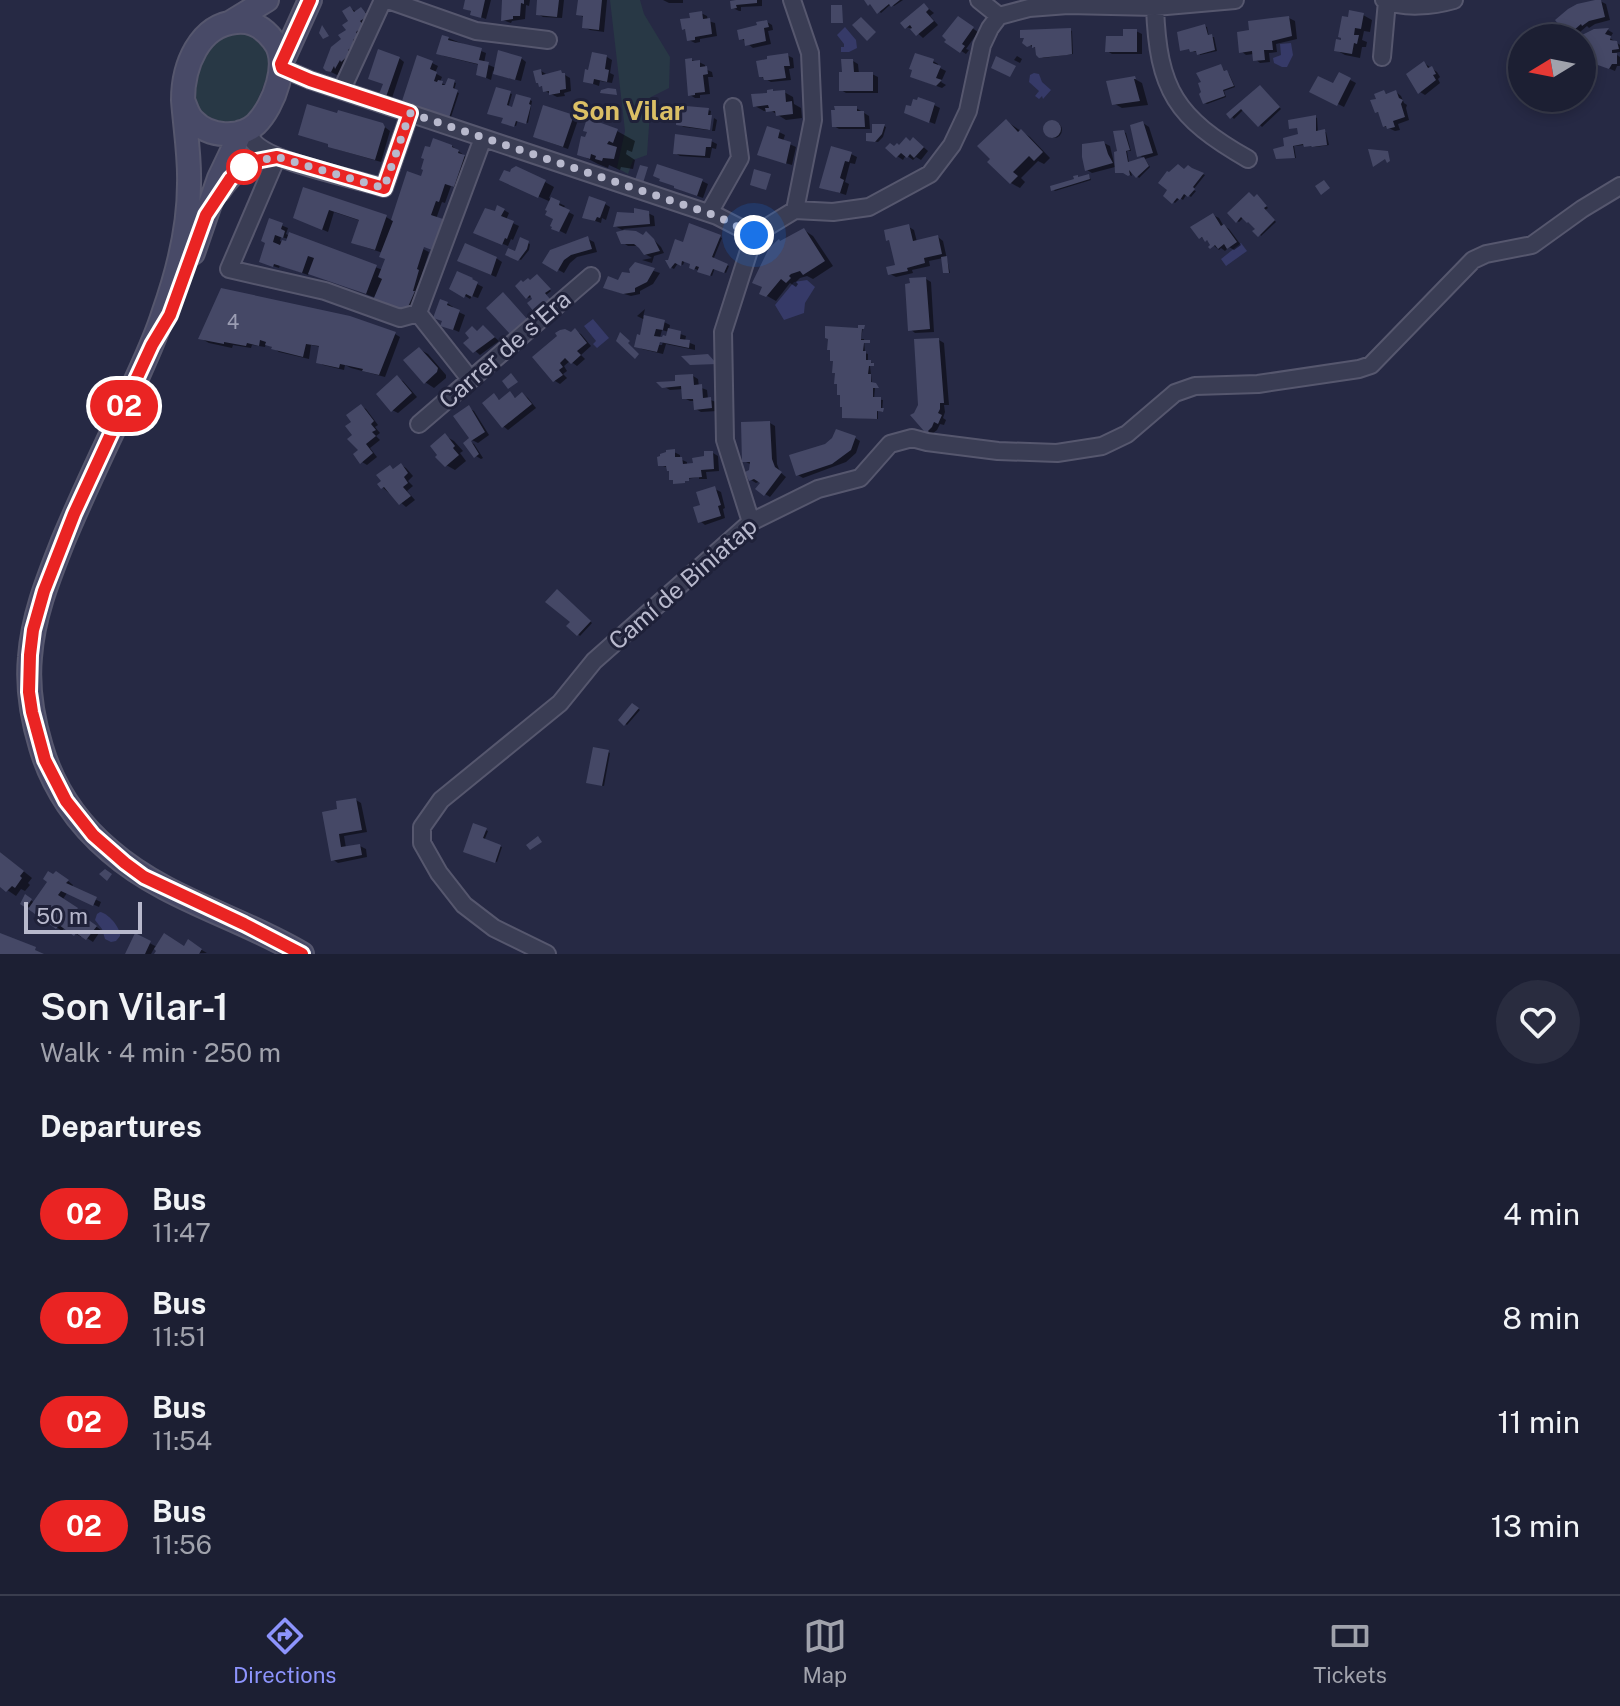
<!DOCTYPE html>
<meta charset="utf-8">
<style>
:root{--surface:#1c1f33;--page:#292c3f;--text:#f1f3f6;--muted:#a0a2ac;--line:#3a3d4e;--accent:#8d94fd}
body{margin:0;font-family:"Public Sans",sans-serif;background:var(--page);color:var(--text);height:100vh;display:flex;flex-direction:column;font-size:30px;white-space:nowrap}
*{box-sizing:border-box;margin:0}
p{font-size:26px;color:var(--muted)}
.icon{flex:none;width:44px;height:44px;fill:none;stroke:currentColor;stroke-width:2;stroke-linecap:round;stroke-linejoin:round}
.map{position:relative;height:954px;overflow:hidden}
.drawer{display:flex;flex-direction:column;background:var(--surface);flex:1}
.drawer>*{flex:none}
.badge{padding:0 16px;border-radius:26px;font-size:28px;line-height:52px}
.needle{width:52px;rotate:260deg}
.controls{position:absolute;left:1508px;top:24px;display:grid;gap:16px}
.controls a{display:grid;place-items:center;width:88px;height:88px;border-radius:50%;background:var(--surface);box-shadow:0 4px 12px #0003,0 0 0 2px var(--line);font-size:40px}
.scale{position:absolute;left:24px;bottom:20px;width:118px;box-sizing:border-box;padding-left:8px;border:4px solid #b8b9cd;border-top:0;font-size:22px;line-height:28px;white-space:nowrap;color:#b8b9cd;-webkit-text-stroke:6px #1f2139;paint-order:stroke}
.you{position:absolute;width:40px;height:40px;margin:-20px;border:6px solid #fff;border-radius:50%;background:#1a73e8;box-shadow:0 0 0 12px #1a73e833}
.map>.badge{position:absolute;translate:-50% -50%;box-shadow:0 0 0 4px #fff}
h2{padding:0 40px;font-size:30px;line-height:72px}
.round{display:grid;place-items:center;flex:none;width:84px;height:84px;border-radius:42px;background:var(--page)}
.summary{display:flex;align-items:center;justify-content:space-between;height:136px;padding:0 40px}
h1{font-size:38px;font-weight:600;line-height:60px}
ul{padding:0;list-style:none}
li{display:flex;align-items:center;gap:24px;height:104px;padding:0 40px}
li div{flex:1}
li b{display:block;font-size:30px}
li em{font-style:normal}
li .badge{min-width:88px;font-weight:700;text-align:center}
.dock{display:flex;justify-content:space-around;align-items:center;height:112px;border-top:2px solid var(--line);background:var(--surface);font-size:22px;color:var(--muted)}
.dock a{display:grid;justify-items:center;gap:4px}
.dock .current{color:var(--accent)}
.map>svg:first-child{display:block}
.green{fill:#283845}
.water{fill:#363a68}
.shadow{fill:#0007;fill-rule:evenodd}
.building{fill:#454866}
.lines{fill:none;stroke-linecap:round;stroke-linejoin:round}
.street-casing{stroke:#56576e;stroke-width:20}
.secondary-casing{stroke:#56576e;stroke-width:26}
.street{stroke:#3a3d54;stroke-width:16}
.secondary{stroke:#484a67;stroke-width:22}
.line-casing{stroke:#fff;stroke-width:18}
.line{stroke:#ea2423;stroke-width:12}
.walk{stroke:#b8b9cd;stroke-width:8;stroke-dasharray:0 14.4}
.stop-dot{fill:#fff;stroke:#ea2423;stroke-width:4}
.labels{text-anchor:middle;stroke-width:6;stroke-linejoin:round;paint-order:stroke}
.number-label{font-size:20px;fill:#9b9db3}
.street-label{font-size:24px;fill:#b8b9cd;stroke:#1f2139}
.neighbourhood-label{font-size:26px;font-weight:bold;fill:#dbbf65;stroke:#1f2139}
</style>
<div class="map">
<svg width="1620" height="954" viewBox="0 0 1620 954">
<rect width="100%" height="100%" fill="#262944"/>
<path class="green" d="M610,0H640L644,14L670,57L669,88L651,97L647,155L633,160L628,174L617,168L625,131Z
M245,33C276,52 273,64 260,94C256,105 253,113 243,119C224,129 192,114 191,91C191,80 207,51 213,40L228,35Z"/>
<path class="water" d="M845,27L856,40L857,48L849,52H841V47H844V44L837,35Z
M1291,43L1293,55L1287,67H1282L1274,63L1273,58L1281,55L1280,44Z
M1034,73L1039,74L1042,82L1051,90L1043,99L1042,96L1039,99L1035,96L1039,91L1029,82L1030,75Z
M1241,243L1247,251L1226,266L1221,259Z
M807,280L815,287L805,303L804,313L784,320L775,305L794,282Z
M593,319L609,338L597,348L593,344L596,341L584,326Z
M100,912C108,913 121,928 120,936L116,941L111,942L105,939L102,929L95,920L97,914Z"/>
<path class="shadow" d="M465,0H491L486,19L472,14V12L465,8Z
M504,0H530L529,6L526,5L525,19L512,21L511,23L503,20Z
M539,0H564L562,18L543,17L538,14Z
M581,0H607L604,32L590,30L584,27L585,18L578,14Z
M663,0H683V3H669Z
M738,0H762V6L741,7V11H739L733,8Z
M867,0H903L894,6L891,4L881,13Z
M1600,1L1606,4L1610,20L1595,24L1589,28L1587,26L1580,32L1574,29L1570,32L1564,29Z
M924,5L934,13L930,16L938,25L923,38L913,29L906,27Z
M350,8L357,12L361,10L367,13L372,20L340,76L337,75L327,70L348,31L351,22Z
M701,13L707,16L708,21L715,23L717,36L700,39V42L695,43L689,40L687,31L683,28Z
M1363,15L1372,20L1370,32L1364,31L1362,40L1367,42L1366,47H1362L1360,58L1345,55L1336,50L1349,43L1340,37Z
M1289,18L1295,21L1297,39L1276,44L1277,52L1269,53L1270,62L1260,63L1255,59L1254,54L1246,55L1241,51Z
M959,19L978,32L966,49L969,50L966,54L947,42Z
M767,22L772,25L773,30L768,31L771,44L753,48L741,38Z
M1204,26L1207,27L1209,37H1214L1217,51L1200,55L1198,51L1194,52L1191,49H1182Z
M1070,30L1072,31L1073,54L1043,58L1038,54L1036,48L1028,45L1026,38Z
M1608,30L1613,33L1610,38L1620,45V52L1614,53L1620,57V66H1617L1615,71L1603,66L1595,31Z
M1136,31L1142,34V54H1112L1107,51Z
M448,38L486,53L484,63L496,68L521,58L526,62L521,81L501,76L493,71L491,80L484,77L480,65L444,56L439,53Z
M593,54L607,57L612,60L610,73L614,75L612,83L600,81L599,86L585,81L590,72Z
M787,55L793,58L794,68L789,69L791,80L771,82L760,76Z
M1017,56L1022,59L1020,63L1014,60Z
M399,58L404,62L392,98L382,94Z
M691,60L699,62L705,65V69L712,72L713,77H708L710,94L700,95V98H695L690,95Z
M853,61L858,64L859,74H872L878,77V93H846L841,90Z
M933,61L938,64V67L946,71L941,82L946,85L942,88L918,79L914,70Z
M432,63L438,66L435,73L442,77L440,82L447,86L449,80L456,83L454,91L459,93L451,117L404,101Z
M1424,63L1437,72L1440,77L1438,79L1440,83L1425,95L1420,92Z
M1221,66L1226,73L1229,74L1235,87L1224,91L1226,97L1207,104L1205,103Z
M541,71L546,74L560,72L570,78L571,91L564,93L565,96L557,97L545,91L544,87L541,86Z
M1339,74L1356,83L1344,107L1312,91L1334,86Z
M1133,78L1142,83L1148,105L1122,108L1113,103Z
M497,89L512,94L508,108L513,109L530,100L532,101L528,123L518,120L516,126L505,124Z
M1263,89L1281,109L1262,127L1244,109L1234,119L1232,117Z
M784,92L793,97L794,104L801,108L802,118L786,120L770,110L764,111L755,106Z
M1384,92L1388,95L1396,92L1401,96L1404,103L1407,105L1406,108L1409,120L1398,124L1400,130L1395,131L1384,126L1380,114L1376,111L1378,100Z
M934,105L940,108L935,124L911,115Z
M856,108L869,116L870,129H839L834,126Z
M708,110L711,111L708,130L684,127L678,124Z
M573,117L578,120L568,149L540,139Z
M1315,117L1317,118L1318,133L1326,132L1329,145L1316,147L1304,145L1294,146L1296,158H1277L1300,136L1299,128H1291Z
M714,118L717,120L715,131H712Z
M1006,121L1030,137L1050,158L1044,164L1038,161L1021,178L1025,182L1020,188L1011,183Z
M1046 130a8 8 0 1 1 16 0a8 8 0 1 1-16 0Z
M1143,123L1149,127L1158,155L1145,159L1139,155Z
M382,125L390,131L381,162L336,149Z
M884,126L886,127L883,137L878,142L870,141Z
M617,131L635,141L632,152L627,150L626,154L635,160L633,169L621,167L620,170L609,165L608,168L598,164L579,154Z
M779,132L785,135L783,141L796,147L792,165L765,157Z
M1124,132L1126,133L1131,151H1127L1129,163L1145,159L1150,167L1139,178L1130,168L1132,176L1126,173Z
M711,141L717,144L716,149L712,148L710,158L680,156L675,153Z
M911,142L919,143L928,151L921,160L916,157L913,160L906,155L903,160L897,156L895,148Z
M1104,143L1110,146L1115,167L1092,173L1087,170Z
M452,146L470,160L460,189L451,186L445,203L442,202L436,219L447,224L434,249L418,244L417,246L429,252L422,274L427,277L412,312H407L381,302L376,298L309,272L308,275L280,265L279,268L267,264L271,221L288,228L286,234L290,236L383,270L387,259L383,253L359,245L361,221L334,212L328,232L310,224L304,189L386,217L393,221L422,178ZM281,237L289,239L287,244L280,241Z
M851,154L857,157L855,164L850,163L845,182L849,184L846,195L821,187Z
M1185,171H1193L1205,175L1193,190L1196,191L1191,197L1187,194L1183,200L1180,198L1175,203L1165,196Z
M1089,176L1091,180L1055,191L1053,189Z
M702,181L708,184L703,198L681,190Z
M545,182L554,187L549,198L565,206L563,209L574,215L566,234L554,228L555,219L551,202L510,184Z
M1259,198L1268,208L1265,210L1276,222L1261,236L1257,229L1244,217L1239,222L1237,221L1254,199Z
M605,204L610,207L606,220L602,218L601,223L584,217Z
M504,210L509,213L506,220L519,226L513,240L511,239L508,246L481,235L496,214Z
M648,213L654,216L655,226L622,229L644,237H651L661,247L664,253L654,256L652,263L642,260L652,258L645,254L641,246H628L622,242L626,232L615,226Z
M1213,215L1219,218L1223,225L1229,229L1241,245L1234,250L1229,247L1225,251L1221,248L1219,250L1207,240L1200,237Z
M690,226L722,238L713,260L729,266L726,273L715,268L712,276L693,268V263L685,260L683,265L678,263L674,269L672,268L668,262L684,244Z
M909,227L914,230L917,242L938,237L943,241L950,273L945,272L943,258L929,261L930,266L912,270L913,273L896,277L890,274L897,266Z
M804,230L813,236L833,266L813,279L807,276L800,278L796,282L798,284L796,287L790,283L776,301L762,293Z
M588,239L594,242L597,252L577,257L570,263L564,273L544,262Z
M521,240L530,244L529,250L521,260L507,254H516Z
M496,258L502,262L496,277L465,264Z
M636,265L660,273L653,284L640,291V294L631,296L611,290L633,275Z
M539,277L551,291L546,295L551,301L537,312L535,311V299L532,295L529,298L527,297L530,281Z
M926,279L931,282L934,332L915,333L910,329Z
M477,284L483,287L478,298L472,296L470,299L452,288Z
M447,303L453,307L452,309L465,315L459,332L443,325Z
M645,309L643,317L664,322L670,325L669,330L686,336L685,341L695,345V350L666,344L663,354L642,349L636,346L641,337L645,320L637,316ZM662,330L669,332L668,338H664L662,345H658Z
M863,327L861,339H864L865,353L868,354V362L873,363V366H870L872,384L877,386V388H875L874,399L883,400L882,412L878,411V419L844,417L860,330Z
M484,328L499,341L480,355L466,343Z
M575,331L581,334L591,346L581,355L585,359L577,366L570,361L564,366L567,371L563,374L567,378L560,384L555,381L534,357Z
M395,334L400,337L385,377L351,368L345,365L344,370L323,365L318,362L321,347L311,345L309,359L279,352L266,343L265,347L252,345L251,348L233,345L232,348L209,343L200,338Z
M939,340L944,343L949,405H944L945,412L943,418L946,420L944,425L940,424L937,430L932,434L927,431L916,415Z
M419,349L428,354L446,375V378L434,388L425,382Z
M693,376L698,379L699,387L707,390L708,399L716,402L717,411L701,412L696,409L695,401H690L684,398V389L670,390L663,386Z
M397,378L403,381L417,397L398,413L392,410Z
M510,394L517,399L523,394L528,398L536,408L508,430L503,426L494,396L501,401Z
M361,406L366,409L378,425L375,427L380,433L376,436L380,440L370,448L377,457L367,465L362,462L361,450L354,422Z
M469,408L474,411L489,435L478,443L472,440Z
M770,423L775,426L777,464L780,472L786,477L770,497L765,494L767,478L756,483L751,480L750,464L744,461Z
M445,436L454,441L463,451L460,453L466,461L455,470L446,465Z
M855,438L860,441L856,453L846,462L803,478L798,475L834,439Z
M469,441L474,444L483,458L481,459L476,456Z
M674,452L680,455V459L687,462V465H695L713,453L718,456L719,471L706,472L707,479H699V477L675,481L669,468L660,465Z
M401,465L406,468L413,476L408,481L413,486L407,491L415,500L406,507L382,487L390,467L395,470Z
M715,489L721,492L725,508L723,509L725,518L705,525L700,521L702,506Z
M559,593L592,623L580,636L578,634Z
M633,705L640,710L627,725L620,720Z
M608,752L610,753L604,786L590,783Z
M356,800L361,803L367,832L344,836L346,848L360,846L366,849L367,857L338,863L332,859L339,811Z
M474,826L488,831L484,841L502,847L497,862L465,851Z
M0,852L32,878L28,883L30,885L25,891L21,889L16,896L0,885Z
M62,876L73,885L71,888L101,902L99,907L67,893L63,899L82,913L80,915L101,930L93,942L82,935L81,937L65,927L62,931L23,903L26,897L35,903Z
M136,936L157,947L184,948L188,942L207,953L158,954L159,950L155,947L151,954H127Z"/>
<path class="building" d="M465,0H485L481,18L470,15L471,11L463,9Z
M502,0H524V4L521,3L520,16H513V19L501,21Z
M537,0H559L557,17L536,15Z
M578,0H602L599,30L582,28L583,16L576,15Z
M736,0H757V3L736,5L737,8L731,9L730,1Z
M864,0H900L891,7L889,4L877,14L870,4L868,6Z
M1595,0H1601L1605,17L1589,21L1582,26L1581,24L1573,31L1569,26L1563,30L1555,20L1568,9L1577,4Z
M924,3L929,9L926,12L934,21L916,36L910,29L912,28L910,25L905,29L900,23Z
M831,5H842L843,23H831Z
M350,6L354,12L361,7L368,16L360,21L364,26L356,32L358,36L353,40L356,44L348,50L351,53L341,62L340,60L335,69L334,66L331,72L326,71L323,68L331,47L341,39L338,35L346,30L342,25L348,21L342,11Z
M1349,10L1364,13L1361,29L1355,28L1354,35H1359L1357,44L1354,43L1352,54L1334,51L1336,39L1341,40V38L1338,37L1342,16L1348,17Z
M702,11L703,19L710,18L712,34L695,37V40L687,41L685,29L682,30L680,19L690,18L689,13Z
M958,16L974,27L962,44L965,46L960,53L944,42L946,40L942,36Z
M1289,16L1292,36L1272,41L1273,50H1264L1265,60L1253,61L1252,51L1239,53L1237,32L1249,30L1248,21Z
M861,17L876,32L867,41L852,25Z
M767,20L769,27L764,28L766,41L745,46L744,39L739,40L737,30L757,25L756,22Z
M1205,24L1208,35L1212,34L1215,50L1197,55L1196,51L1190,52L1189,49L1180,51L1177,32Z
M322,25L329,36L323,39L319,33Z
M1071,28L1072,54L1067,55L1039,58L1036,55L1035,47L1032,48V45L1027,47L1022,43L1024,38H1020V30Z
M1609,28L1605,34L1611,36L1610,40L1617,41L1619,49L1612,50V53H1617V64H1612L1609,69L1595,64L1580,36L1594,29Z
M1123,29H1137V52H1105L1106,36H1123Z
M442,35L449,37L448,40L482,48L479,60L489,62L486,78L476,75L478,64L436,54Z
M378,49L400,57L386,97L379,94L383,84L368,79Z
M498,50L522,57L515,80L493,74Z
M592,52L607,55L605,69L609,70L607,82L594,79L593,84L583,82L585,69L588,70Z
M788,53L790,66H784L786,78L770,80H764L763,77H759L756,61L767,59V56Z
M915,53L934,59L933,63L941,66L936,78L942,80L936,86L910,77L912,70L909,69Z
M417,55L433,61L430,69L437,72L434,81L437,82L438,80L443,81L442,85H445L448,78L455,80L453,88L458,90L449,118L402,101Z
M996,56L1016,66L1010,77L991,68Z
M692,58V61L700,60V67L707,66L708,74L703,75L705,92L695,93V95L688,96L685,59Z
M841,59H853L854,72H873V91H839V72H842Z
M1424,61L1428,68L1432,66L1436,74L1433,75L1436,80L1418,94L1406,74Z
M1221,64L1224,71L1227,70L1234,86L1223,90L1225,96L1203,104L1199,94L1201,92L1198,83L1201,82L1196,73Z
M541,69L542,75L561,70L562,73H565L566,89L560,90V93L549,95V91L543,92L542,86L539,87L538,83H536L533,71Z
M1339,72L1351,78L1337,106L1309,92L1318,76L1333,83Z
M1135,76L1136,79H1134L1140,101L1112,105L1106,81Z
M1260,85L1280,107L1258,127L1241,109L1230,119L1226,114Z
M496,87L511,91L507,105L512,107L516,94L531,98L529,104L531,105L526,124L516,121L514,127L501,123L503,118L487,114Z
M608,88L616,89L617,95L600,93L601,90Z
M773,89V91L785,90L786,102L792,101L793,114L776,116L775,111L766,112L765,108H769L768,105L753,107L751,94L767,93V90Z
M1384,90L1386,94L1396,90L1399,98L1403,100L1401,104L1405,117L1393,121L1395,127L1387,129L1386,126L1383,127L1378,112L1375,113L1370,100L1376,99L1374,94Z
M918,97L935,103L929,123L904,113L906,105L911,106L913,99L917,100Z
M307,104L337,113L338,110L383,123L385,127L375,160L328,147V144L298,135Z
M543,105L574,115L563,147L533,137Z
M686,106L709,108L708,115H712L710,130L676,125L677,111H685Z
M834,106H857V111H864L865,127H832L831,110H835Z
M1316,115V131L1325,129L1327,145L1312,147L1311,146L1304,147L1303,144L1293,146L1295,158L1276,159L1273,149L1284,146L1283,138L1298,134L1297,128L1289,129L1288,120Z
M587,118L618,129L613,143L609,141L607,144L617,147L614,159L603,158L602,161L595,159L596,156L591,154L590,159L577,155L581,136L585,137L587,132L583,131Z
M1006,119L1018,132L1021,129L1043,152L1034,161L1029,156L1013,172L1018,176L1010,184L987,162L990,159L977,146Z
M1043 129a9 9 0 1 1 18 0a9 9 0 1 1-18 0Z
M1143,121L1153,153L1137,157L1130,125Z
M872,124H885L882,134L875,142L866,141V133H872Z
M767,126L780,130L778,138L791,142L786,164L757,155Z
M1124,130L1130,150L1126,151L1128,162L1144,157L1149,166L1136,178L1129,170L1130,175L1128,176L1123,173H1115L1114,152L1117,151L1113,131Z
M675,134L712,139L711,147H706L705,156L673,154Z
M906,137L910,141L913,137L924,147L914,158L910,154L907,158L901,153L896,158L885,148L890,143L894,146L897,143L899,145Z
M433,138L452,145V147L459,150L458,153L465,155L454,187L445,184L439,202L436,201L431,215L443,219L432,250L424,247L417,269L419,270L413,291H415L408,307L399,310L373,300L382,279L378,277L385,259L379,257L393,221L391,220L407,171L421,176L423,170L421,169L424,159L421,158L425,146L430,147Z
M1104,141L1108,154L1113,163L1085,171L1082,157V144Z
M831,146L852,152L849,162L845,161L840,178L844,180L840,193L819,188Z
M1368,149L1388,151L1390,161L1387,163L1385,159L1373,167Z
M657,164L703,179L697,196L674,188V186L659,181L660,179L653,176Z
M1178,164L1184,169L1188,165L1192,168L1204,173L1193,187L1195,189L1188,197L1184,194L1180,200L1177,198L1172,204L1163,196L1167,190L1158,183L1167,171L1169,172Z
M640,165L648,167L643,183L635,180Z
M516,166L546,180L538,198L499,180L504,170L510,172L511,169Z
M754,169L771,174L766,190L750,185Z
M1089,174L1090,179L1051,191L1050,186L1074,179L1073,176L1078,175V177Z
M1324,180L1330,188L1321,195L1315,186Z
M303,187L387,215L375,250L351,243L359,220L329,210L322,230L293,218Z
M1249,192L1254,197L1257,194L1267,206L1264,208L1275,220L1258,237L1252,231L1255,229L1248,222L1247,223L1241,217L1236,223L1227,213Z
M589,196L606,202L600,218L597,217L595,221L582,218Z
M551,197L560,201L559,205L570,210L559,232L551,229L552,227L550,226L553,219L545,215L547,211L545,210Z
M497,205L505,209L501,216L514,221L507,239L505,238L502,245L473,233L485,208L495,211Z
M634,208L649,211L650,224L613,227L617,212L634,213Z
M1213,213L1221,226L1224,224L1237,242L1227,249L1224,244L1218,249L1215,245L1210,249L1208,247L1210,245L1207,240L1205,242L1202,237L1199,239L1190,227Z
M269,218L283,223L281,229L285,231L283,238L275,235L273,242L280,245L282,240L286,241L289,232L377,265L366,294L308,274L314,258L308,256L302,273L274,264L273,267L259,262L265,243L261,241Z
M689,223L721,235L712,257L728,264L724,273L713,269L710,276L697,272L699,267L696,266L694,270L689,268L690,264L682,261L681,266L675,263L670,269L665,260H668L675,239L683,242Z
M909,224L913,241L938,235L942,254L924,258L925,263L907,268L908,271L888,275L886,267L895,265L889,240L886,241L884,230Z
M804,228L825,261L803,275L800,271L791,274L789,276L791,278L786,283L781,279L766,297L759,294L762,287L752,283L769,248L779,239L780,241Z
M624,230L636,231L643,235L646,231L654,239L660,251L644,255L639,248L634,244H621L616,232Z
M588,236L592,249L571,255L564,260L557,272L542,263L550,250Z
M520,237L529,241L527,249L518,261L505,255L508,248L515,251Z
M465,243L497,257L491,275L457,261Z
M947,256L949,273H943L941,257Z
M635,262L655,268L647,282L635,288V292L623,294L603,288L608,276L618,280L622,272L630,273L629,269Z
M457,271L473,278L472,279L478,282L472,297L466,294L464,298L449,289Z
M537,274L551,289L545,293L550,299L534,312L527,303L532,299L530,295L526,299L515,286L521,280L523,282L528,278L530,280Z
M926,277L930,329L908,331L905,284L910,283L909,278Z
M221,288L350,316L396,332L379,375L362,371L363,369L340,364L339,368L316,363L319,346L306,344L303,357L271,349L272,347L265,345L266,342L260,340L259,346L247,343L246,346L224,342V344L198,339Z
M503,292L528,320L511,335L486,308Z
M440,299L448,302L447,305L460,310L453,330L440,326L442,321L433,318Z
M644,315L665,320L663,330L656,329L654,336L662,337L663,335L666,336L668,328L681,331L680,339L690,340L689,348L660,342L657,352L634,347L637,334L640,335Z
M483,325L495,337L473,353L463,343L469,338L465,333L472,326L477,331Z
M858,325H865L864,329H862L861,340H870V343H864L863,351H866V360H871V363H874V366H869L868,374H871V382L876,383L879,388H873V397H881V408H884L883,412L877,411V419L842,418V407H840V395H837V384H834L835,373H832L833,361H830V350H827L828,339L825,338V326L858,328Z
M575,328L587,343L577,351L581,355L571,364L565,358L560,363L563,367L559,370L563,375L553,382L532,357L557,336L555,333L560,330L565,329L571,332Z
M620,332L630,341L628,343L639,354L635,359L616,341Z
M939,338L944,403H940V409L938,413L942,415L938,424L934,422L932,427L928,431L932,436L930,438L910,415L914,413L918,405L914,339Z
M419,347L438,368L437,372L424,384L403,360Z
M708,354L717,364L690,365L681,356Z
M511,373L518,382L508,389L502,381Z
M693,374L694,385L702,384L703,398L711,397L712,408L694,410L693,399H682L681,386L662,388L656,382L675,381V375Z
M397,375L412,393L391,412L376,394Z
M510,391L515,398L522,392L532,404L502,428L482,403L494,393L499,400Z
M361,404L374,421L371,424L376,430L372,432L376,436L366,444L373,453L360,464L353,454L358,450L347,439L352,435L345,426L351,422L346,415Z
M469,405L485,432L471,441L479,454L474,458L463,443L469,438L453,416Z
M770,421L772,459L775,467L782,472L764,496L755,489L760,483L754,479L749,481L745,472L749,470L750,462H742L741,422Z
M836,429L856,436L851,450L832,464L796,476L789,455L825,444L832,438Z
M445,433L455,446L453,448L459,455L445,467L435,457L437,455L430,446Z
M675,449V457H682L683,464L693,463L692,458L704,456V451H713L714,469L701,470L702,477L689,478V481H685V483L673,484V480H669V471H667L666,466H658L657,457L660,456V454L666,452V450Z
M401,463L408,473L404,477L408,483L403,487L411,496L399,505L384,487L381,489L377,484L381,481L376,475L390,465L393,469Z
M715,486L721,505L718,506L721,516L698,523L693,507L700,505L696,492Z
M557,589L591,621L577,636L566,626L570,622L545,602Z
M632,703L639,708L624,726L618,720Z
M593,747L609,750L602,786L586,783Z
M356,798L362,830L339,834L341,847L360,844L362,855L331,861L322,812L337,809L336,801Z
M473,823L487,828L483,838L501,845L495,863L463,852Z
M538,836L542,842L530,850L526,845Z
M0,852L24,871L20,876L22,878L15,888L12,886L6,892L0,887Z
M105,869L112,874L107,881L99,874Z
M48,871L53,874L56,871L69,880L66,883L97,897L93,906L61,891L58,895L78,908L76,911L97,926L86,940L76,933L74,936L59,925L56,929L28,909L47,882L43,879Z
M25,894L32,899L26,908L20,904Z
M0,933L36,947L35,950L44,954H0Z
M135,933L151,941L145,954H125Z
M164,933L184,946L188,939L202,949L199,954H154L156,951L154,949Z"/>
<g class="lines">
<defs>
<path id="street" d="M388,0L476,31L548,40
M792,0L810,53L813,120L795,210
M979,0L999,16
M1384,0C1404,9 1433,6 1454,0
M1155,7C1158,90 1176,118 1248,159
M1382,57L1387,1
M282,68L310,80L717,216L754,235
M342,89L383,0
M249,129C249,131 252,139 253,141C268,162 357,179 384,188L410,113
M277,157L229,269L325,291L400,318L418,313L470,379
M221,193C235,172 251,160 277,157
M709,213L740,158L733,107
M754,235L795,210L833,212L869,207L930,174L952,145L968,111L982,45L990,28L999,16L1029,8L1068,5L1155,7L1235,0
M418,313L483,138
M419,424L591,276
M751,522L725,440L723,332L754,235
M547,954L494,928L464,905L439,873L422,843V827L441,800L560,703L594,661L751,522L818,489L860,478L890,444L912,438L927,442L998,451L1057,453L1102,446L1127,434L1175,393L1195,386L1258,384L1359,369L1371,365L1473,260L1486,254L1532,245L1582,209L1620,186"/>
<path id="secondary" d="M231,22L267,0
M281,64L310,0
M183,100C186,107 188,116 194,121C209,137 240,139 256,124C274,106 291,61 273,40C264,28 251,20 236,22C199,25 183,66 183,100C185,128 190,156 189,184C189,229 178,272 163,314C154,343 140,370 128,398C106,446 83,493 63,541C48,579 33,616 30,657C27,688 32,717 41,747C53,788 78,824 110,851C165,899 240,917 302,954
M193,253L219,178L241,132"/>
</defs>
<use href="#street" class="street-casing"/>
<use href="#secondary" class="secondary-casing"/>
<use href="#street" class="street"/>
<use href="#secondary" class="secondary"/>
</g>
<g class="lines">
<defs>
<path id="line" d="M302,954L244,924L144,877L125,863L93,835L66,801L45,760L32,712L29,692L30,655L33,630L44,591L74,514L152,345L170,315L206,215L230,179L241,169L256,161L277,157L384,188L410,113L310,80L282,68L281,64L310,0"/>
</defs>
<use href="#line" class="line-casing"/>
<use href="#line" class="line"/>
<path class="walk" d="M244,167L242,168L257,161L277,157L384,188L410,113L717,216L754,235"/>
</g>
<circle class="stop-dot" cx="244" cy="167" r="16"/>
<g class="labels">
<g class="number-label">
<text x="233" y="329">4</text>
</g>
<g class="street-label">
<text transform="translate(505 350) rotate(-41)" y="8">Carrer de s'Era</text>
<text transform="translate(683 584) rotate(-41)" y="8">Camí de Biniatap</text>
</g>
<g class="neighbourhood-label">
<text x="628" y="120">Son Vilar</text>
</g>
</g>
</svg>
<div class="controls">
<a><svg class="needle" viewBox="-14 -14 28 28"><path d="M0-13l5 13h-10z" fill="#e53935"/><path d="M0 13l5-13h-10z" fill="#a0a2ac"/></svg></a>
</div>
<div class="scale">50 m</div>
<div class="you" style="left:754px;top:235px"></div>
<b class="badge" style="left:124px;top:406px;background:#ea2423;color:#fff">02</b>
</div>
<section class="drawer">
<div class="summary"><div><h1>Son Vilar-1</h1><p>Walk · 4 min · 250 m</p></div><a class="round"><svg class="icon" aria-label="heart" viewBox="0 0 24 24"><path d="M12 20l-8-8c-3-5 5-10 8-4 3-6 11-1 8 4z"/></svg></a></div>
<h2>Departures</h2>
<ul>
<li><span class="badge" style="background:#ea2423;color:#fff">02</span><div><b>Bus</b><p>11:47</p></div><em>4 min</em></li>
<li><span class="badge" style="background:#ea2423;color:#fff">02</span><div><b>Bus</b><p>11:51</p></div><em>8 min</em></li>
<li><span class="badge" style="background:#ea2423;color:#fff">02</span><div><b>Bus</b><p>11:54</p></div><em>11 min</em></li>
<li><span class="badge" style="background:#ea2423;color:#fff">02</span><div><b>Bus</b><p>11:56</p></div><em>13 min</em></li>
</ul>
</section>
<nav class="dock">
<a class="current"><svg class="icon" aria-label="directions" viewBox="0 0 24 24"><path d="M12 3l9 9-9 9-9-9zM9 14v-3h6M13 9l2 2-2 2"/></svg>Directions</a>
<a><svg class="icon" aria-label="map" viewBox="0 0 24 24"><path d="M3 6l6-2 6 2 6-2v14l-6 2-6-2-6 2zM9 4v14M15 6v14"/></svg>Map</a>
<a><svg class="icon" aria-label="tickets" viewBox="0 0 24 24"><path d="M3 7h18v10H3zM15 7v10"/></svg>Tickets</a>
</nav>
